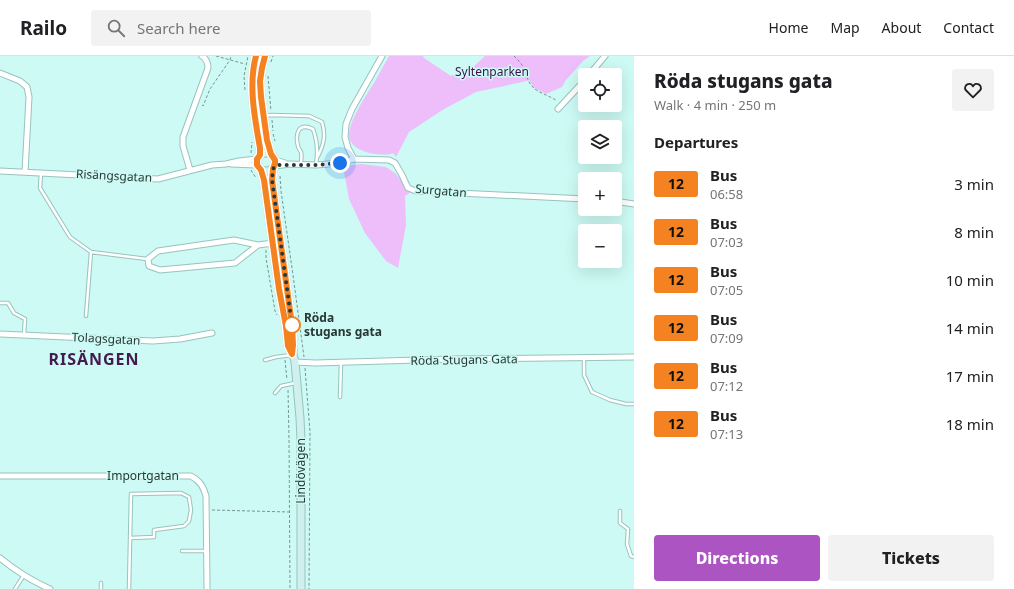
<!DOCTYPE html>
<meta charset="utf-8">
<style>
:root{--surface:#fff;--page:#f2f2f2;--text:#202124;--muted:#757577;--line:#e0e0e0;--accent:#ab54c2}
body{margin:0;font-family:"Noto Sans",sans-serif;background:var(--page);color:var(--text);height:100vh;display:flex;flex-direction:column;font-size:15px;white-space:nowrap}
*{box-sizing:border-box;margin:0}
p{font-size:13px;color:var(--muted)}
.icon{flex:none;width:22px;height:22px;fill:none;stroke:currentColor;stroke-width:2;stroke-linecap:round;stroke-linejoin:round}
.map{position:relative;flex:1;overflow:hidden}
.sheet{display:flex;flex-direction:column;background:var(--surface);width:380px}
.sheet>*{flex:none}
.badge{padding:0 8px;border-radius:3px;font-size:14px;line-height:26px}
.controls{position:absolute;left:578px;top:12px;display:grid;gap:8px}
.controls a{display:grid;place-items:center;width:44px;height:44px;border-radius:4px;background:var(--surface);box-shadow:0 4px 16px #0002;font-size:20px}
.you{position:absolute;width:20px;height:20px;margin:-10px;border:3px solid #fff;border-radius:50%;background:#1a73e8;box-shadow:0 0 0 6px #1a73e833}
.map>.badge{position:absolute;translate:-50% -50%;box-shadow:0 0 0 2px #fff}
h2{padding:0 20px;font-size:15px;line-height:36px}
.round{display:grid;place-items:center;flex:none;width:42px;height:42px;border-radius:4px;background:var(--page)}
.overview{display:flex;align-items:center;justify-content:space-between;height:68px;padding:0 20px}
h1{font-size:19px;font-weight:800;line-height:30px}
.cta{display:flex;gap:8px;margin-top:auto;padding:8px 20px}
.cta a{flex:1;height:46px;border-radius:4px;background:var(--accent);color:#fff;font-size:16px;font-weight:800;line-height:46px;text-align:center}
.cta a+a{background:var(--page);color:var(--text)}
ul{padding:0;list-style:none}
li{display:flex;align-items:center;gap:12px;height:48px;padding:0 20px}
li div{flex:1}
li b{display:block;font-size:15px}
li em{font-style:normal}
li .badge{min-width:44px;font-weight:700;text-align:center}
header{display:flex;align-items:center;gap:24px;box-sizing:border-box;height:56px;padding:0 20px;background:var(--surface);border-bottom:1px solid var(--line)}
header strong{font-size:19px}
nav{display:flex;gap:22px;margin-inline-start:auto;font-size:14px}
.search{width:280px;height:36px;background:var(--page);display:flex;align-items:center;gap:10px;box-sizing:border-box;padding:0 14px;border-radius:4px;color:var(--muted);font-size:15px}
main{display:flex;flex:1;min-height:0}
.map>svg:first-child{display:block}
.green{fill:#edbefa}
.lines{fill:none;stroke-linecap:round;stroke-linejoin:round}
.lane-casing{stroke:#98c3be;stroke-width:4.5}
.street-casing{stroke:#98c3be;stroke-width:7}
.secondary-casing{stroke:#98c3be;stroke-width:9}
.path{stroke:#779591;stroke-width:1;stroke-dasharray:3 2;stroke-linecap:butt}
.lane{stroke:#fff;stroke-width:2.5}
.street{stroke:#fff;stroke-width:5}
.secondary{stroke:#cff0ee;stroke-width:7}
.line-casing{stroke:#fff;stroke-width:9}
.line{stroke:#f58220;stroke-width:6}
.walk{stroke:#273836;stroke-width:4;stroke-dasharray:0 7.2}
.stop-dot{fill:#fff;stroke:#f58220;stroke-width:2}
.labels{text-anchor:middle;stroke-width:3;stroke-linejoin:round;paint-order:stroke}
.park-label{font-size:12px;fill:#400e4c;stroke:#cdfaf4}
.street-label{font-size:12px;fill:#273836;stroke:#cdfaf4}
.stop-label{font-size:12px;font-weight:bold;fill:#273836;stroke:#cdfaf4;text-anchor:start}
.district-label{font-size:16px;font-weight:bold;letter-spacing:1px;fill:#441b4f;stroke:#cdfaf4}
</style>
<header>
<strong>Railo</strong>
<div class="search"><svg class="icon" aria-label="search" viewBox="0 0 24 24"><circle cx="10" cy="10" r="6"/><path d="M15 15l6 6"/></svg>Search here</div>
<nav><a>Home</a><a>Map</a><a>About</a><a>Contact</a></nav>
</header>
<main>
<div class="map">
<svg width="634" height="533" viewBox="0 0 634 533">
<rect width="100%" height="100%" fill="#cdfaf4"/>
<path class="green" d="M389,0H423L424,2L451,20L453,19L463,24L471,13L485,0H590L583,5L566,24L562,31L546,38L534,32L529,24L527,25L476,36L444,53L409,76L396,101L393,97C388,100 371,98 366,96C359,94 349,88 349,80C349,64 366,40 374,27C379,18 384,9 389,0Z
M361,108L386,111L395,117L411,136L405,140L406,169L398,212L386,205L365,177L349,143L343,110Z"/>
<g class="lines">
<defs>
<path id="lane" d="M256,60L272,59L309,60L322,66C326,79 324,88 318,100
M301,108C301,104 302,99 301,96C300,94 298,92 298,90C295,78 298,66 313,73C317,84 318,97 316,108
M41,117L40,132L70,181L91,196L147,203
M0,247H8L14,257L25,263L24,279
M86,260L91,196
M584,302V319L592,336L610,344L626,348H634
M265,304L276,301L292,299
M275,337L281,330L295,327
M340,341L341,307
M620,455V467L628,473L627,488L631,500L634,501
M182,495H207
M15,533L24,519
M101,533V527
M129,533L131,438L181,437L189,441L191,454L189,465L184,470L154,474V481L130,482"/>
<path id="street" d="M0,17L20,25L27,31L29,41L25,116
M589,19L605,0
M558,53L585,24
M354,103L348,92L345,81L346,68L352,53L382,0
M275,104L285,107
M231,108L257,109
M275,110L290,108L316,109L340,107L354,103L389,104L395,107L402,119L408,132L416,135L585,143
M190,114L183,90V81L208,12C208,7 207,3 202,0
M0,115L158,123L212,109L226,108L239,105L257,103
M615,145L634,148
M258,189L234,184L158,195L148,203L149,210L160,214L235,207L258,189L281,186
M0,278L153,285L180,283L212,277
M295,306L315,307L453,303L634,301
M0,420H191C200,425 203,430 206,440L207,530V533
M0,502C16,515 32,525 50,533"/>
<path id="secondary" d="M256,0C248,29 255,63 260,92V99
M265,0L262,12L260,25L261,41L267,84L271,98
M257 106a9 9 0 1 1 18 0a9 9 0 1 1-18 0Z
M273,113L272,124L292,269L293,289V298
M261,114L264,124L279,233L286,270L288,290L293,298L295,306L300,362L301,384V533"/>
</defs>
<use href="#lane" class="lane-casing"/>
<use href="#street" class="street-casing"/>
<use href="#secondary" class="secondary-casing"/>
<path class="path" d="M216,0L245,8
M514,0C518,4 523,9 525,15C527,21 528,26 532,30C537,37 549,39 557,45
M271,6L273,0
M268,20L271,55
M245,34L244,20L248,0
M202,49L203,50L210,33L230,4L231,0
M272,64L273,75
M273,78L275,85
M251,97L252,86
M251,114L252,116L256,122
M280,120L281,135L293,219L304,301
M266,194V202L275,255L277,259
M285,304L287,324
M305,312L310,376L309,533
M288,334L289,382L290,533
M212,454L289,456"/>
<use href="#lane" class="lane"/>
<use href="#street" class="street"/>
<use href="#secondary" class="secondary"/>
</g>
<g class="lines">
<defs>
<path id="line" d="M256,0C248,29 255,63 260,92V99L257,103V109L261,114L264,124L279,233L286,270L288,290L292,298L293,289L292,269L272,124L273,113L275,107V104L271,98L267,84L261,41L260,25L262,12L265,0"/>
</defs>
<use href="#line" class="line-casing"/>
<use href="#line" class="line"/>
<path class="walk" d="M292,269L272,124L273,113L275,110L280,109H316L340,107"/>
</g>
<circle class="stop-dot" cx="292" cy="269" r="8"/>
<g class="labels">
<g class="park-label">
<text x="492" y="20">Syltenparken</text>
</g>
<g class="street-label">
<text transform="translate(114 120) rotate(3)" y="4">Risängsgatan</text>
<text transform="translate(441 135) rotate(5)" y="4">Surgatan</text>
<text transform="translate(106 283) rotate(3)" y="4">Tolagsgatan</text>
<text transform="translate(464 304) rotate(-1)" y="4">Röda Stugans Gata</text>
<text transform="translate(301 415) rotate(-90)" y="4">Lindövägen</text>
<text x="143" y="424">Importgatan</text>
</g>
<g class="stop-label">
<text x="304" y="266">Röda<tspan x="304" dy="14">stugans gata</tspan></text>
</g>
<g class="district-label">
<text x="94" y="309">RISÄNGEN</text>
</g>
</g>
</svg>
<div class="controls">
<a><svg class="icon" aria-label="locate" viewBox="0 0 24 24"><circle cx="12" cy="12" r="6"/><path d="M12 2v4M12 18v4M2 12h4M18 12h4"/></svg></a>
<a><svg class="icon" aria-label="layers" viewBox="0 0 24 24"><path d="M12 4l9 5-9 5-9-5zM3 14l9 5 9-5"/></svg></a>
<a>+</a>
<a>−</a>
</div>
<div class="you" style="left:340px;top:107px"></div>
</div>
<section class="sheet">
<div class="overview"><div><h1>Röda stugans gata</h1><p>Walk · 4 min · 250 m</p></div><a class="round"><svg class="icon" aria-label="heart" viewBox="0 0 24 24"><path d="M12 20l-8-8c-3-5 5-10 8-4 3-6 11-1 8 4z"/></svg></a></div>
<h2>Departures</h2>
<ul>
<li><span class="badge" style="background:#f58220;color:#111">12</span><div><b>Bus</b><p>06:58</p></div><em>3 min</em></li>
<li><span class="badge" style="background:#f58220;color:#111">12</span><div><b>Bus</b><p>07:03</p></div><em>8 min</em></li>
<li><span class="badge" style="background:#f58220;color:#111">12</span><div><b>Bus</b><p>07:05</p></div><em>10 min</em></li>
<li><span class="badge" style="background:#f58220;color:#111">12</span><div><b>Bus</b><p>07:09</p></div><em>14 min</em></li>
<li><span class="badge" style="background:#f58220;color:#111">12</span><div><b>Bus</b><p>07:12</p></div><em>17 min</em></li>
<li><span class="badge" style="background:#f58220;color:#111">12</span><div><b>Bus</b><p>07:13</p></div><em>18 min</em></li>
</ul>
<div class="cta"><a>Directions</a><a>Tickets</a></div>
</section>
</main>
